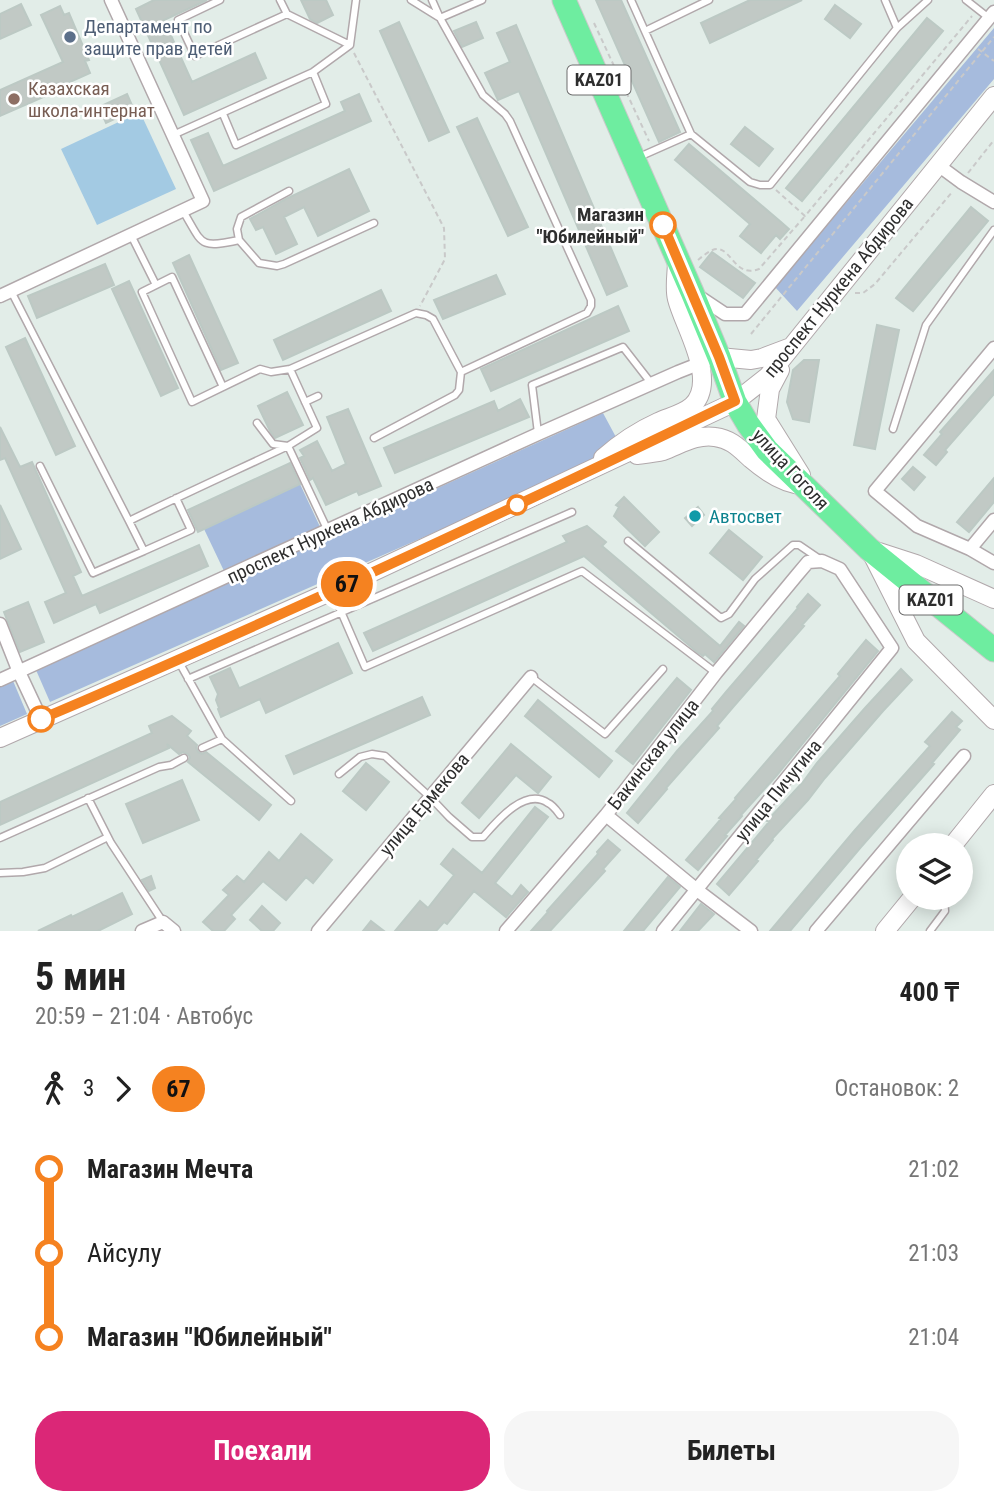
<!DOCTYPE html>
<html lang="ru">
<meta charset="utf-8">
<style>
:root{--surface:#fff;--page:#f6f6f6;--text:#222;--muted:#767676;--accent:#db2777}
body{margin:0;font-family:"Roboto Condensed",sans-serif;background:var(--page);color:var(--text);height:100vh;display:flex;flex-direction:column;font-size:26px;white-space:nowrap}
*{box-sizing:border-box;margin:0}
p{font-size:23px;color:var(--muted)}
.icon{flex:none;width:38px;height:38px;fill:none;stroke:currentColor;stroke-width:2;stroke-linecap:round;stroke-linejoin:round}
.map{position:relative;height:931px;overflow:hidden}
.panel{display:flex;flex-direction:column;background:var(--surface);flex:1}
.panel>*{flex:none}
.badge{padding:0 14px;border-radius:23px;font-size:24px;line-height:46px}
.fabs{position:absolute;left:896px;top:833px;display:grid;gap:14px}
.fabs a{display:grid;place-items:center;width:77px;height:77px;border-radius:50%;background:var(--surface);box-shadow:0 4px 18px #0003;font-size:35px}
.map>.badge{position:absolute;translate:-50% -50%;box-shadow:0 0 0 4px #fff}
.legs{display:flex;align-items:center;gap:10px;height:77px;padding:0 35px;font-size:23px}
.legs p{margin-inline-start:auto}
.head{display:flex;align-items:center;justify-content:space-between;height:119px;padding:0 35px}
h1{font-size:38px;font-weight:700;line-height:52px}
.cta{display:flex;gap:14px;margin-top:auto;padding:14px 35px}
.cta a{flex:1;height:80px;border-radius:28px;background:var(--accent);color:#fff;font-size:28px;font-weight:700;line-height:80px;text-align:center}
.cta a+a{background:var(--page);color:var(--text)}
ul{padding:0 35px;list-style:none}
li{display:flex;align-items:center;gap:24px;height:84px;font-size:26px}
li i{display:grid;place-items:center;width:10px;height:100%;margin:0 9px;background:currentColor}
li i::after{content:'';width:18px;height:18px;margin:-9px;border:5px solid;border-radius:50%;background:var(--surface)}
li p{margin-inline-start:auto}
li:first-child i{background:linear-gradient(#0000 50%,currentColor 0)}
li:last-child i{background:linear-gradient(currentColor 50%,#0000 0)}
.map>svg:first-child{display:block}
.green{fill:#a6bbdd}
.pitch{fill:#a3cae3}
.building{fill:#c1c9c5;stroke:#bcc9c4;stroke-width:2}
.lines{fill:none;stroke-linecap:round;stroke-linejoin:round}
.lane-casing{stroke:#b1a8ab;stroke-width:9}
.street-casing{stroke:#b1a8ab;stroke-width:15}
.secondary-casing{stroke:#b1a8ab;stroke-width:20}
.highway-casing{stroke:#c9c9c9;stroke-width:25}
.path{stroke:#c9c9c9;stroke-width:2;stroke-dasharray:5 3.5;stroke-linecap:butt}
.lane{stroke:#fff;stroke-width:6}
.street{stroke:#fff;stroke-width:12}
.secondary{stroke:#fff;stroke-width:18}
.highway{stroke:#6eeda0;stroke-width:23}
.line-1-casing{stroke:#fff;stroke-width:16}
.line-1{stroke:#f58220;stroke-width:10}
.service-dot{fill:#5c6f8a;stroke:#fff;stroke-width:2.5}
.education-dot{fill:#8d6e63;stroke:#fff;stroke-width:2.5}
.stop-1-dot{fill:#fff;stroke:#f58220;stroke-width:3.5}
.culture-dot{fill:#0f9aa8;stroke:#fff;stroke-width:2.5}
.labels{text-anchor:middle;stroke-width:5;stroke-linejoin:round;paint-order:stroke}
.shield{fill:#fff;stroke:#6d6d6d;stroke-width:2}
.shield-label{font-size:18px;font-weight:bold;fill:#2e2e2e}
.service-label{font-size:19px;fill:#4e5e75;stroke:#fff;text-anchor:start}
.education-label{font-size:19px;fill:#785e54;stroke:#fff;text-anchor:start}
.stop-label{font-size:19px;font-weight:bold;fill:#2e2e2e;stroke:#fff;text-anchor:end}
.street-label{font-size:19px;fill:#2e2e2e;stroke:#fff}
.culture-label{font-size:19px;fill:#0d838f;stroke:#fff;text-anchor:start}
</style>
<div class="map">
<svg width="994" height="931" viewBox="0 0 994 931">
<rect width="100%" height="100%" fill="#e2ede8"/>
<path class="green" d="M994,28V79L797,311L775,287Z
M603,413L617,439L585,466L50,702L36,670Z
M300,484L321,529L224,571L204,529Z
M11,676L27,714L0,726V681Z"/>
<path class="pitch" d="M140,112L176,189L97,225L61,149Z"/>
<path class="building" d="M154,0H207L164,20L192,82L255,53L266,78L184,115L136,9Z
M301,0H326L333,15L317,23L310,19Z
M596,0H621L680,132L659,142Z
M750,0H802L710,43L701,23Z
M21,4L31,25L0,39V14Z
M835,5L861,24L850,38L825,19Z
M60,6L64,15L69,13L89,60L85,61L90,73L63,85L64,88L0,116V90L63,62L41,15Z
M927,18L943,31L802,201L786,188Z
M399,22L449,132L429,141L380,31Z
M476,22L483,38L462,47L454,31Z
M516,25L627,286L607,295L519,91L498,100L485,73L510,62L497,33Z
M127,94L134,110L106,123L99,107Z
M359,94L371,121L214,191L191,140L208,133L223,166L345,111L341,102Z
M477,118L528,227L508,236L457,127Z
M745,127L773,149L759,166L731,144Z
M689,144L781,222L789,229L780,239L776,235L761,253L740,236L750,224L675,160Z
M349,169L369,211L318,236L304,207L284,217L297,244L276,254L263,227L256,230L250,219L286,199Z
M971,207L988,221L913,311L896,298Z
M712,252L755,283L743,298L700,267Z
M189,255L238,363L221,370L173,263Z
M105,264L114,285L37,318L28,296Z
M496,275L505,294L443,319L434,300Z
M129,281L178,388L161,396L112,289Z
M381,290L391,311L283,360L274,340Z
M618,306L629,331L491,391L481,369Z
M877,325L899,330L875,449L854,445Z
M25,338L75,446L56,455L6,347Z
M804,360H819L809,422L793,419L787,402L793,370Z
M994,370V394L945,450L947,452L936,465L924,455L942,434L940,432Z
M287,392L303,425L275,438L270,431L258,406Z
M520,399L529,417L395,473L384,448L494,401L498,411Z
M348,409L381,486L359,495L357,491L326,505L313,478L310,480L300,458L304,456L300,450L317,441L332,471L346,464L327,417Z
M0,427L20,467L32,462L81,572L73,576L82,596L199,545L208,566L100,613L96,604L54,623L45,602L66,593L5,458L0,460Z
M290,463L300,484L198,532L188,510Z
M913,467L925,477L914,490L902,479Z
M994,478V502L969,532L957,522Z
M624,497L659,532L645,546L614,516L619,507L616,505Z
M0,505L21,549L0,559Z
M698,507L704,515L692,526L685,518Z
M587,526L606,542L602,546L720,646L739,622L744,626L714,662L705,654L703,656L697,652L584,556L373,651L364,633L567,542L563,536Z
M729,530L762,557L743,580L710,553Z
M808,594L820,605L802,625L804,626L734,706L717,726L719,728L666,788L667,789L638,823L627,813L677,751L713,711L712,709L726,692L798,608L797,607Z
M28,602L44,642L20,652L4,612Z
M866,640L878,651L777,775L741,815L742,816L725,835L727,836L698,870L686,860L721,819L719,818L736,799L735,798L840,676L838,674Z
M338,643L352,673L266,713L260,699L221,717L218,709L219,708L216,700L218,694L210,677L230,668L239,688H240Z
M901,669L912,680L883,711L825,778L808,800L772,839L773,840L756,860L758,861L729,895L717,884L769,822L767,821L803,782L817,763L865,708Z
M677,678L691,690L633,764L616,751Z
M422,697L430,715L294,774L286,756Z
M538,700L612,761L599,777L525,716Z
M952,712L962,721L956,727L960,730L932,763L934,764L861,847L790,931H770L855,830L930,746L925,742Z
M172,716L191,731L187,736L197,745L196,748L198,752L202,754L206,752L271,805L259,820L188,762L190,757L188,754L183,752L179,754L167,744L169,748L0,825V802L152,733L149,726Z
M511,744L551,777L538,793L516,775L479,818L462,803Z
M366,763L389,782L366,810L343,791Z
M182,780L199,820L143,843L126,804Z
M535,807L548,817L495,883L512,897L521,885L528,892L506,917L474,891L447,924L444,922L436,931H395L420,901L428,908L454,875L441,864L453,849L482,873Z
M301,834L332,860L313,883L306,877L286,900L263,881L231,915L235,919L224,931H213L203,922L229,895L223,890L237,876L244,882L269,852L279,861Z
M608,840L620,850L603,869L605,871L550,931H531L548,912L547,911L598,854L597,852Z
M151,876L155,888L149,891L142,880Z
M668,877L680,887L643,931H624Z
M122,893L132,914L98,931H38L71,915L72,917Z
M701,904L714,914L698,931H680Z
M262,906L280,923L273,931H262L250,920Z
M371,921L384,931H363Z"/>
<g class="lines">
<defs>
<path id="lane" d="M220,0L178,20L195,56L287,14
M280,0L287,14L350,45
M411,0L440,18L482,0
M432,0L440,18L483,95L505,114L510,121L591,300V306L587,313L461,372
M631,0L691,134
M885,0L897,28
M966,0L989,18
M645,31L709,0
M223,114L236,145L326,104L313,72
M173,135L313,72L350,45L356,0
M639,157L691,134L750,182L760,185H770L897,28L928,0
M183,211C203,244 198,249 239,240L237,229L241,217L289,191
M131,235L156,285L142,292L192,402L260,369L271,372L290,369L317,428L288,446L328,531
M239,240L259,263L277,266L284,264L374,223
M156,285L172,277L223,387
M11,291L129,521
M290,369L416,313L426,315L433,319L461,372L459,390L455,395L374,438
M305,402L318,396
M893,429L926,325L994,230
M538,433L532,385L623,347L651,383
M40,466L93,573L144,551
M176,498L191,530L144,551L129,521C182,495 235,471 288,446L273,444L257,423
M628,541L721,618L729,614L755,579L793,545H799L821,560
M333,593L365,667L582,571L716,673
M179,662L222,739L202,748
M531,677L605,734L663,669
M188,679L572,512
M222,739L291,801
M339,774L360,757L372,754L385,756L430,797L449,817L472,837H483C497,821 525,787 548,803C553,805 557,811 560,815
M88,798L111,843L163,922
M0,838L159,767L171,765L184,758
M0,873L23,872L45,868L108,837
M930,931L945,911L944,898"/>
<path id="street" d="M938,165L961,182L994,202
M695,294L725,314H745L994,12
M0,296L203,201L111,0
M994,348L875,491L917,526L970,549L994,563
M970,549L994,520
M0,624L19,672L41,719
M0,680L538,434L678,372L706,361
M606,815L697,890L751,931
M142,931L163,922L174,931
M318,931L531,677
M506,931L606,815L716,673L797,575L808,562L822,561L840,569L892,648L663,931
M816,931L964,756"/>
<path id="secondary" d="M719,357L751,360L762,358L791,347
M780,370L770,389L766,419L801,475
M637,455C645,454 655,453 663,451C680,445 696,434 715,437C731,439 739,448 751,459C765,471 783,484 803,485
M603,458C620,443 638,431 658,422C669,417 683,414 692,406C719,381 684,327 677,299C674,288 677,273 677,261
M871,552L916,641L994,720
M879,552L916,564L994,599
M0,738L332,591L735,402L768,376L994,96
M953,845L994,794
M885,931L912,898"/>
<path id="highway" d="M564,0L692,292L719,357L735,402L748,424L767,450L869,549L994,650"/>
</defs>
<use href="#lane" class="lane-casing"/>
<use href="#street" class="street-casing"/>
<use href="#secondary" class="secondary-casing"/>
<use href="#highway" class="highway-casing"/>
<path class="path" d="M594,23L649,141
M978,49L994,61
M354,53L444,228L445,259L420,306
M968,173L994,140
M776,190L805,216L972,16
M698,260C703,256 711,249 717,249C732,249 735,278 759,269L805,216
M855,293H863L875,284L953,191
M751,334L994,37"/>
<use href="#lane" class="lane"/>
<use href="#street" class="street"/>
<use href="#secondary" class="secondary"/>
<use href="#highway" class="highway"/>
</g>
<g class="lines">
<defs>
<path id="line-1" d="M41,719C275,620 506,512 735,401L719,357L663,225"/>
</defs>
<use href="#line-1" class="line-1-casing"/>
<use href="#line-1" class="line-1"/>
</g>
<circle class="service-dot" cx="70" cy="37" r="7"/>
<circle class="education-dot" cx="14" cy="99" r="7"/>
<g class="stop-1-dot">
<circle cx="663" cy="225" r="12"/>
<circle cx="517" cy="505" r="9"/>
<circle cx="41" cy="719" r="12"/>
</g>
<circle class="culture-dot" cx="695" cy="516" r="7"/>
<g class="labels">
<g class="shield">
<rect x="567.5" y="65.5" width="63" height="29" rx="5"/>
<rect x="899.5" y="585.5" width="63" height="29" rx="5"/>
</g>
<g class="shield-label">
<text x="599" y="86">KАZ01</text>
<text x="931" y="606">KАZ01</text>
</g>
<g class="service-label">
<text x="84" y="33">Департамент по<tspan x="84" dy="22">защите прав детей</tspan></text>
</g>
<g class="education-label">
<text x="28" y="95">Казахская<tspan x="28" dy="22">школа-интернат</tspan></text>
</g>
<g class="stop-label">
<text x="644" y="221">Магазин<tspan x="644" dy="22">"Юбилейный"</tspan></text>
</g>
<g class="street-label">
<text transform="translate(838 287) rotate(-51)" y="7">проспект Нуркена Абдирова</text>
<text transform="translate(791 469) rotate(47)" y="7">улица Гоголя</text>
<text transform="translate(330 530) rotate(-25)" y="7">проспект Нуркена Абдирова</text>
<text transform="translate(653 754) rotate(-52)" y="7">Бакинская улица</text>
<text transform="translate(778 790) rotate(-51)" y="7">улица Пичугина</text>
<text transform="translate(424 804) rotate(-50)" y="7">улица Ермекова</text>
</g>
<g class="culture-label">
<text x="709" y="523">Автосвет</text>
</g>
</g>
</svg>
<div class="fabs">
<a><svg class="icon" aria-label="layers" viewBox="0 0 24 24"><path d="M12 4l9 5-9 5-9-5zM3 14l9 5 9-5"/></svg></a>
</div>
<b class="badge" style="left:347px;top:584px;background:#f58220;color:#111">67</b>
</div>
<section class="panel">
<div class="head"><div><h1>5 мин</h1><p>20:59 – 21:04 · Автобус</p></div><b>400 ₸</b></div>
<div class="legs"><svg class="icon" aria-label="walk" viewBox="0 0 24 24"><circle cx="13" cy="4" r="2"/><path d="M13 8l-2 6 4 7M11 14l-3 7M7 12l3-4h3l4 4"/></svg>3<svg class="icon" aria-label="forward" viewBox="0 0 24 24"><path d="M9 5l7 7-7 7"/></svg><b class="badge" style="background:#f58220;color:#111">67</b><p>Остановок: 2</p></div>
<ul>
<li><i style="color:#f58220"></i><b>Магазин Мечта</b><p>21:02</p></li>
<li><i style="color:#f58220"></i><span>Айсулу</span><p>21:03</p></li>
<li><i style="color:#f58220"></i><b>Магазин &quot;Юбилейный&quot;</b><p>21:04</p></li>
</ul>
<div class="cta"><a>Поехали</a><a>Билеты</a></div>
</section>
